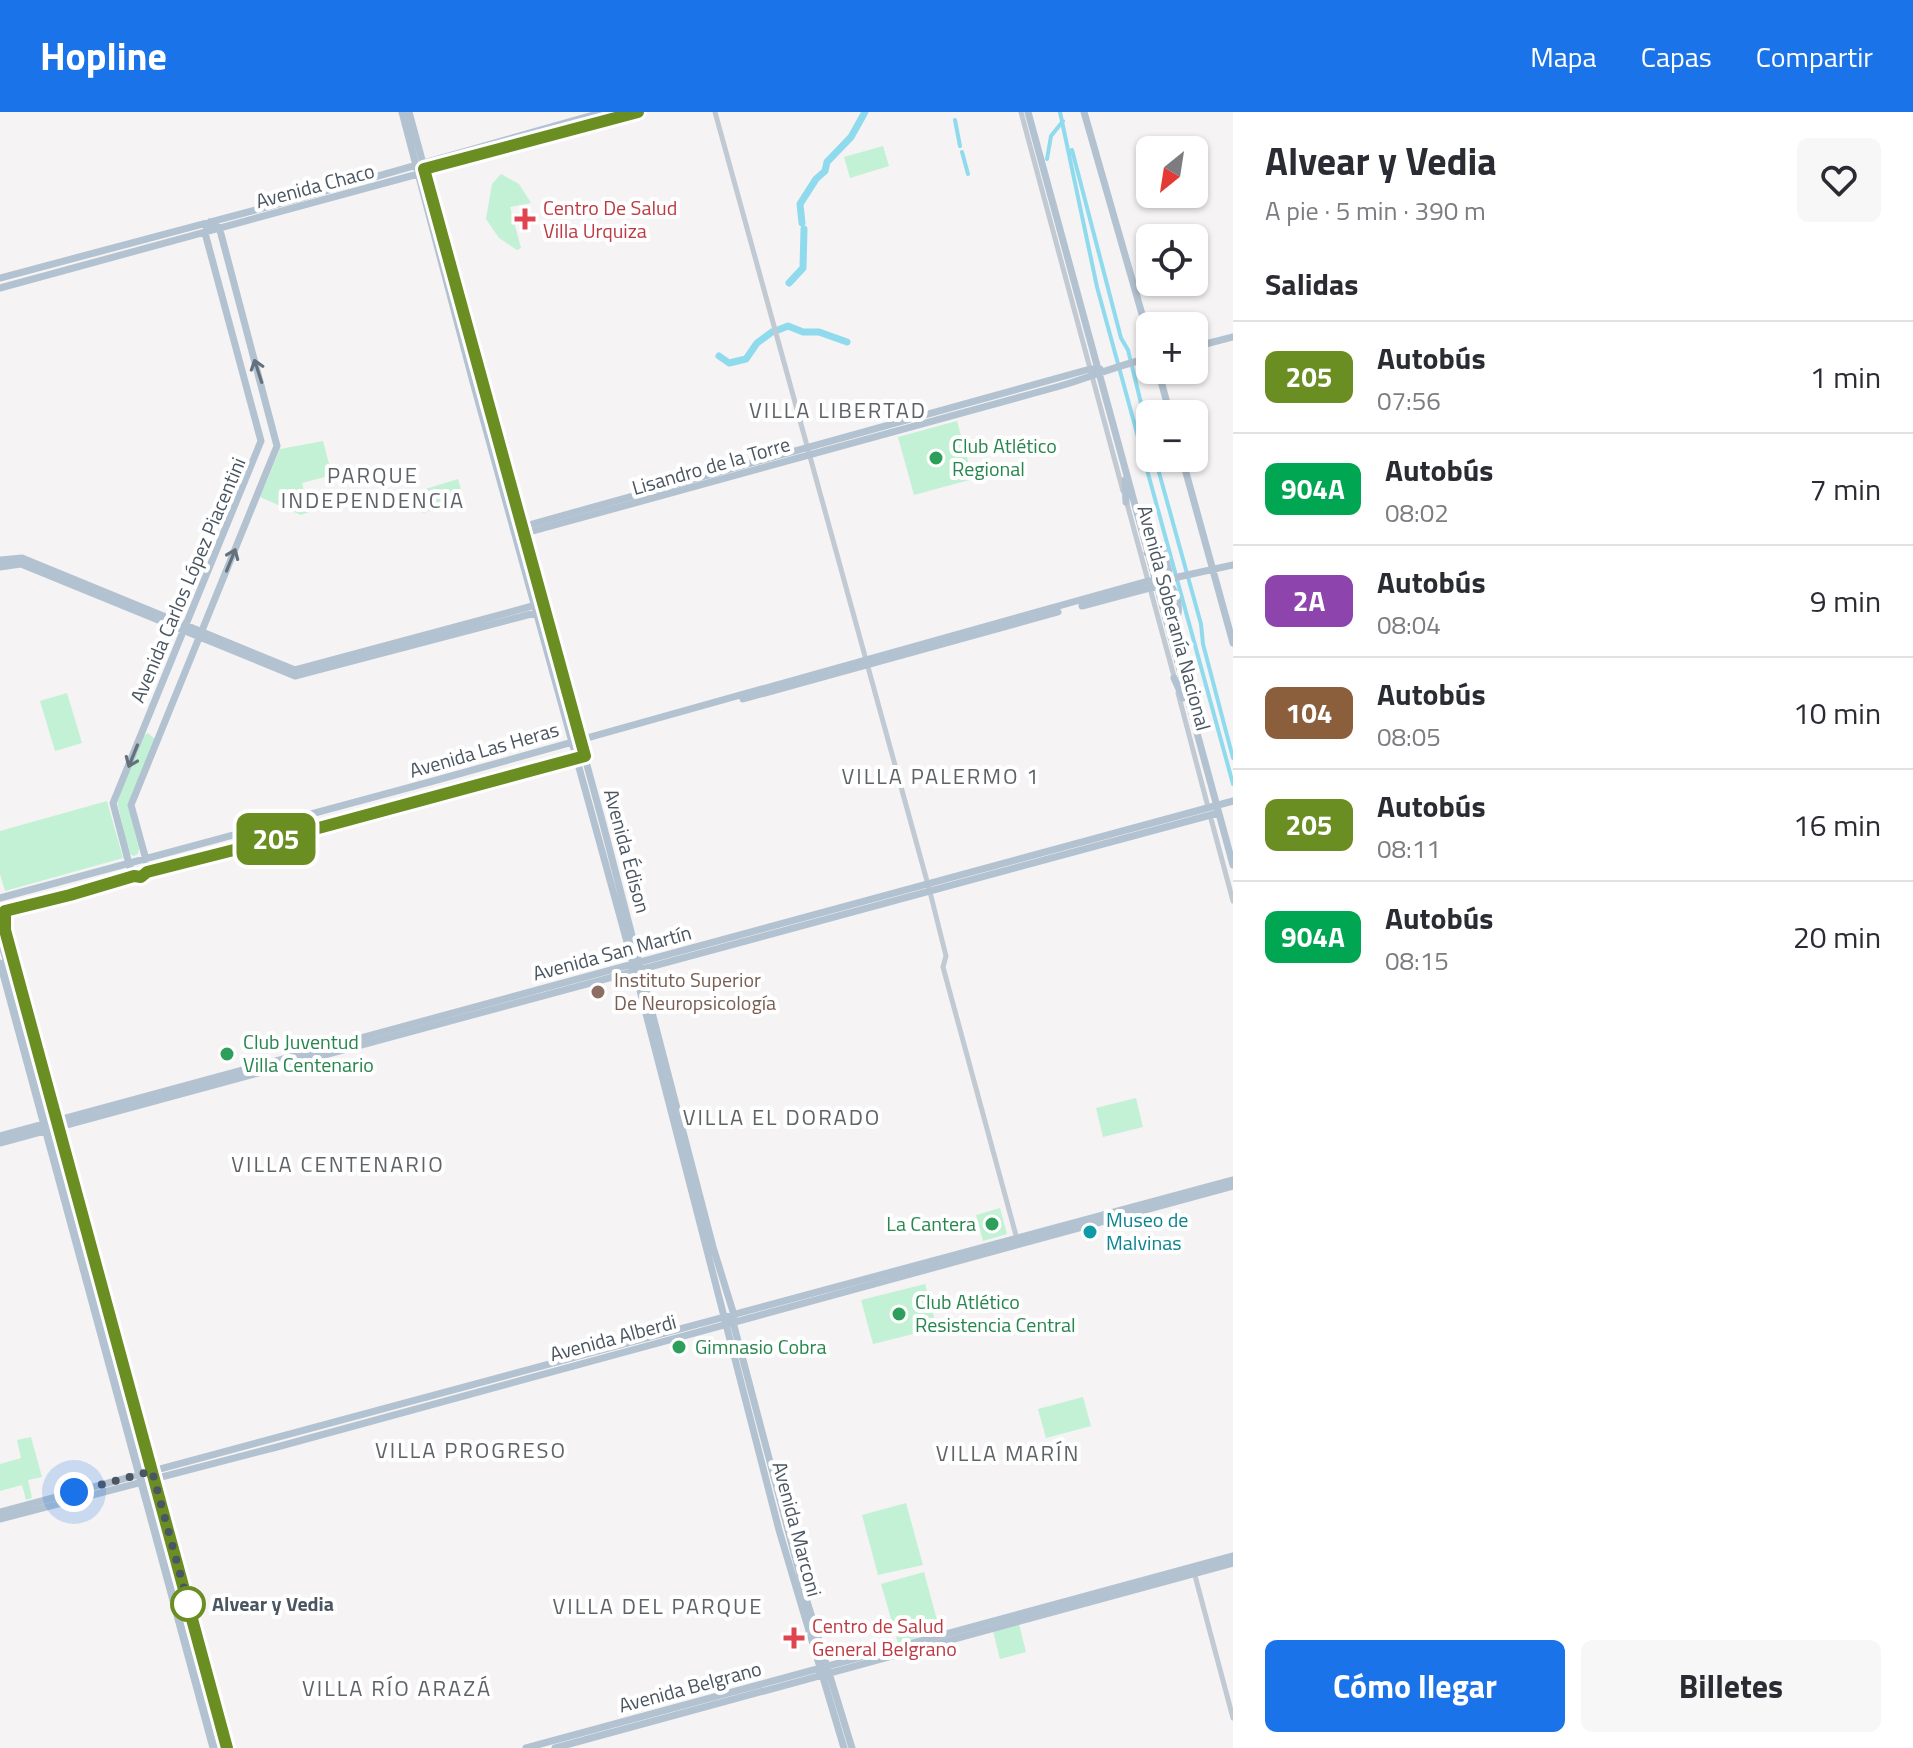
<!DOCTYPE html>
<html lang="es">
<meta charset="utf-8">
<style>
:root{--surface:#fff;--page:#f7f7f7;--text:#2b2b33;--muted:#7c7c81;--line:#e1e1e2;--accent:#1a73e8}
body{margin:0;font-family:"Titillium Web",sans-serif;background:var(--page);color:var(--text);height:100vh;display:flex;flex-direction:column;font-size:30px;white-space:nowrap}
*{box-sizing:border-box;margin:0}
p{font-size:26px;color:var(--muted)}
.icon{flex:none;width:44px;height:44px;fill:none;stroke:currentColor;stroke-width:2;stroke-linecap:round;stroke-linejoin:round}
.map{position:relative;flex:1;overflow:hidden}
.side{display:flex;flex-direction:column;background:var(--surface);width:680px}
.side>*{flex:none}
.badge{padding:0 16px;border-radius:12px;font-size:28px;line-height:52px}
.needle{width:52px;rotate:210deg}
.buttons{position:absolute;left:1136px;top:24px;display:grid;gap:16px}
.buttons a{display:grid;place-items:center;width:72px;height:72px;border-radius:12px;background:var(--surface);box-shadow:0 2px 6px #0004;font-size:40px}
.you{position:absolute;width:40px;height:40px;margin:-20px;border:6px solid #fff;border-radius:50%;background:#1a73e8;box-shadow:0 0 0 12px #1a73e833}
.map>.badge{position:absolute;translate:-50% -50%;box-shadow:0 0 0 4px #fff}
h2{padding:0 32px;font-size:30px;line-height:72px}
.round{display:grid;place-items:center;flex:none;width:84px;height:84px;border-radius:12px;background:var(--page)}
.overview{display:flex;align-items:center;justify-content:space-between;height:136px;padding:0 32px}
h1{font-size:38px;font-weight:700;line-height:60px}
.button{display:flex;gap:16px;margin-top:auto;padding:16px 32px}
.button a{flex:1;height:92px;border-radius:12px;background:var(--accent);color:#fff;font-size:32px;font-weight:700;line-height:92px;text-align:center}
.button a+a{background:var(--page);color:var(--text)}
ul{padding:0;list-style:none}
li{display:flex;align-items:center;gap:24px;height:112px;padding:0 32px;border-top:2px solid var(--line)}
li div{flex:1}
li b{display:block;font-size:30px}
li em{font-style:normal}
li .badge{min-width:88px;font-weight:700;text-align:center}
header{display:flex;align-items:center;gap:48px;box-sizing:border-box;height:112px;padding:0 40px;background:var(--accent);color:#fff}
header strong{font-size:38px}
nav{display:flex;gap:44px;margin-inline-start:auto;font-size:28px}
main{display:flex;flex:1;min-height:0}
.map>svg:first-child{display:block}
.green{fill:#c3f1d5}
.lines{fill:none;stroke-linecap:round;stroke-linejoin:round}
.canal{stroke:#90daee;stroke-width:4}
.river{stroke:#90daee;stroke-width:7}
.minor{stroke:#c1cad2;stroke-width:5}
.major{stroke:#b3c2d1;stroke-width:7}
.oneway{stroke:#64717d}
.line-casing{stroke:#fff;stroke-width:18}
.line{stroke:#6b8e23;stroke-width:12}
.walk{stroke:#4a5661;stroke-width:8;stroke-dasharray:0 14.4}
.health-dot{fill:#e0444e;stroke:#fff;stroke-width:3}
.leisure-dot{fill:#2e9e5b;stroke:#fff;stroke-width:3}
.education-dot{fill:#8d6e63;stroke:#fff;stroke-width:3}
.culture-dot{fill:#0f9aa8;stroke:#fff;stroke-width:3}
.stop-dot{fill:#fff;stroke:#6b8e23;stroke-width:4}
.labels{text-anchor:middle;stroke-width:8;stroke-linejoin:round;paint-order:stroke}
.street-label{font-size:20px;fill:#4a5661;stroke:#fff}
.health-label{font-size:20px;fill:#be3a42;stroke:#fff;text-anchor:start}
.leisure-label{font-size:20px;fill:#27864d;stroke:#fff;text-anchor:start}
.education-label{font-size:20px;fill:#785e54;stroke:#fff;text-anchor:start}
.culture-label{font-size:20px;fill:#0d838f;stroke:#fff;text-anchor:start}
.stop-label{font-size:20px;font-weight:bold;fill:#4a5661;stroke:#fff;text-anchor:start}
.neighbourhood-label{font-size:22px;letter-spacing:2px;fill:#5f6368;stroke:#fff}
</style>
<header>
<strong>Hopline</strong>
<nav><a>Mapa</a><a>Capas</a><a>Compartir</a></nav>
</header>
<main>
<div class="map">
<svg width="1233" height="1636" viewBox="0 0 1233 1636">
<rect width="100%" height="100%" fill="#f5f3f3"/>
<path class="green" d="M883,34L889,54L850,66L844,45Z
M501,62L519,72L531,91L510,95L521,136L517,138L499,126L486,107L492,72Z
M957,309L973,367L914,383L898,325Z
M323,329L332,363L302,371L309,400L301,403L260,385L280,337Z
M458,367L464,388L423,401L416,380Z
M67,581L82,631L55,639L40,589Z
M148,621L155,627L128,693L139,737L138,742L134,744L129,742L117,689L143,624Z
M107,689L123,746L5,779L0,762V719Z
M1136,986L1143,1015L1103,1025L1096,996Z
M1000,1096L1007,1122L983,1129L976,1103Z
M925,1172L937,1216L873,1232L861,1188Z
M1083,1285L1091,1314L1046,1326L1038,1297Z
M31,1325L42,1365L28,1368L32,1386L26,1388L22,1373L0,1379V1352L21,1346L17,1328Z
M906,1391L923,1453L878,1463L862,1403Z
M924,1460L940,1519L898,1531L881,1472Z
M1019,1512L1026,1540L1000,1547L993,1519Z"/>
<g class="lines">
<path class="canal" d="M1060,0L1097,175L1233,672
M955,8L960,34
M1072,38L1121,226L1128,238L1150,328
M962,40L968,62
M1047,47L1051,24L1063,9
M1155,346L1201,512L1203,532L1233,646"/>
<path class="river" d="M802,111L800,92L816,67L825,59L827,50L851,25L865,0
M789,171L803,156L804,117
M778,218L788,214L803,220H819L847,230
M719,244L729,251L746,247L757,231L772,220"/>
<path class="minor" d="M715,0L930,780L946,844L943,855L1017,1127
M1021,0L1123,379
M1126,388L1175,568
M1178,581L1208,695
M1210,703L1233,789
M1194,1460L1233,1606"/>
<path class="major" d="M402,0L473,270L635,859L779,1418L844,1636
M409,0L603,712L713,1135L734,1203L733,1210L806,1486L852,1636
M1028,0L1233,753
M1084,0L1150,230
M0,166L297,87L604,0
M0,176L418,62L424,57L638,0
M1194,235L1233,225
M1158,258L1170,302
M1182,346L1233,531
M1125,368L1126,390
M518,416L1090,257H1100
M522,422L1060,274C1091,265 1118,253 1150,246
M1147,441L1153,432L1162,435L1169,459L1165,468C1175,475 1180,490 1178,502L1174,505L1165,503
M0,448L22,446L295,558L536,493
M0,455L21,452L295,564L539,500
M1082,494L1157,474L1160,469L1233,453
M1174,566L1183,586
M743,587L1058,500
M130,756L113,691L261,329L205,121L210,110
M147,760L578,646
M0,786L437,668L1148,469H1160
M5,799L70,783L134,764L141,765L146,762L148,755L131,693L277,334L221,122L219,116L210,110
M4,802L5,818L227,1636
M5,824L3,837L31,941L220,1636
M0,851L213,1636
M0,1024L1233,689
M0,1031L1218,701
M0,1400L1233,1068
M0,1407L277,1335L1233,1074
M526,1636L1233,1444
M555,1636L1233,1451"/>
</g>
<defs><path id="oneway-shaft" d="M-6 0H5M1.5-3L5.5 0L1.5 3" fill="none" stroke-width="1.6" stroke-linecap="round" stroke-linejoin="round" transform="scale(2)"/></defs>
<g class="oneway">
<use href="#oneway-shaft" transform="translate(258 259) rotate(-108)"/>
<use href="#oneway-shaft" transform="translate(231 448) rotate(-68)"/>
<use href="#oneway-shaft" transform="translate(133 644) rotate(112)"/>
</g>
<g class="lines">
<defs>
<path id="line" d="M227,1636L5,818V799L70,783L134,764L141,765L147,760L289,724L585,644L424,57L638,0"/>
</defs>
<use href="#line" class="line-casing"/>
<use href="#line" class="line"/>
<path class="walk" d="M74,1380L152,1359L190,1498L188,1492"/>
</g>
<g class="health-dot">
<path d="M521 95h8v8h8v8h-8v8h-8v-8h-8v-8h8z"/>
<path d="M790 1514h8v8h8v8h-8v8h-8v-8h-8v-8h8z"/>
</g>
<g class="leisure-dot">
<circle cx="936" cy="346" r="8"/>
<circle cx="227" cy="942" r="8"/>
<circle cx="992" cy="1112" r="8"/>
<circle cx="899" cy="1202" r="8"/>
<circle cx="679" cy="1235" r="8"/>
</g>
<circle class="education-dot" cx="598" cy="880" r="8"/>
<circle class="culture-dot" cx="1090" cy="1120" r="8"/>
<circle class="stop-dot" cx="188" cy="1492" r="16"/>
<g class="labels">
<g class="street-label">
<text transform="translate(315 74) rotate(-15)" y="7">Avenida Chaco</text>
<text transform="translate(711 354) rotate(-16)" y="7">Lisandro de la Torre</text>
<text transform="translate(188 468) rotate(-67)" y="7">Avenida Carlos López Piacentini</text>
<text transform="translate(1174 506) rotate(75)" y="7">Avenida Soberanía Nacional</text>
<text transform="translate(484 638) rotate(-16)" y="7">Avenida Las Heras</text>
<text transform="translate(627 739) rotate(75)" y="7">Avenida Édison</text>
<text transform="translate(612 841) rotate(-15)" y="7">Avenida San Martín</text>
<text transform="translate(613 1226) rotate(-15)" y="7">Avenida Alberdi</text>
<text transform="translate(797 1417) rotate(75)" y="7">Avenida Marconi</text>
<text transform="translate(690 1575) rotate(-15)" y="7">Avenida Belgrano</text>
</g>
<g class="health-label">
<text x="543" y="103">Centro De Salud<tspan x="543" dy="23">Villa Urquiza</tspan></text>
<text x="812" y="1521">Centro de Salud<tspan x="812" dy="23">General Belgrano</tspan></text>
</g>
<g class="leisure-label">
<text x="952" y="341">Club Atlético<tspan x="952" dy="23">Regional</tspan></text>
<text x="243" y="937">Club Juventud<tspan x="243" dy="23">Villa Centenario</tspan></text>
<text x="976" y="1119" text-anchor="end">La Cantera</text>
<text x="915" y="1197">Club Atlético<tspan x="915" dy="23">Resistencia Central</tspan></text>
<text x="695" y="1242">Gimnasio Cobra</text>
</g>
<g class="education-label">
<text x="614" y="875">Instituto Superior<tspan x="614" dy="23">De Neuropsicología</tspan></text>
</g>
<g class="culture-label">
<text x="1106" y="1115">Museo de<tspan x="1106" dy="23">Malvinas</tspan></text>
</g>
<g class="stop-label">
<text x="212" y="1499">Alvear y Vedia</text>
</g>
<g class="neighbourhood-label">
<text x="838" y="306">VILLA LIBERTAD</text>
<text x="373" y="371">PARQUE<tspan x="373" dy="25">INDEPENDENCIA</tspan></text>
<text x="941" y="672">VILLA PALERMO 1</text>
<text x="782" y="1013">VILLA EL DORADO</text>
<text x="338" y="1060">VILLA CENTENARIO</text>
<text x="471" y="1346">VILLA PROGRESO</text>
<text x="1008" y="1349">VILLA MARÍN</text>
<text x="658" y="1502">VILLA DEL PARQUE</text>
<text x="397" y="1584">VILLA RÍO ARAZÁ</text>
</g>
</g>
</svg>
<div class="buttons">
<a><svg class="needle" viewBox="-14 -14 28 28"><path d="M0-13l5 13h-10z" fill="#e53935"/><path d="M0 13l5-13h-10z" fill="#7c7c81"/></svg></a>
<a><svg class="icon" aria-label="locate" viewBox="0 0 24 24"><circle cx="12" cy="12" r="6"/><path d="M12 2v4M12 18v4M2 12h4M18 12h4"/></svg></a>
<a>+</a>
<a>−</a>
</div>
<div class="you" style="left:74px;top:1380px"></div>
<b class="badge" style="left:276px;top:727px;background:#6b8e23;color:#fff">205</b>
</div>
<section class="side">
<div class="overview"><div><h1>Alvear y Vedia</h1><p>A pie · 5 min · 390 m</p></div><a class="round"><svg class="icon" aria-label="heart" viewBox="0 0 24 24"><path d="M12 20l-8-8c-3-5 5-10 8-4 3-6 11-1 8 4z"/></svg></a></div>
<h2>Salidas</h2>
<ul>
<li><span class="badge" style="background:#6b8e23;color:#fff">205</span><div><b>Autobús</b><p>07:56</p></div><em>1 min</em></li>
<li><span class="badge" style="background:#00a651;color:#fff">904A</span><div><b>Autobús</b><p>08:02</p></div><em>7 min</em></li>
<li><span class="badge" style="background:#8e44ad;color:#fff">2A</span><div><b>Autobús</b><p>08:04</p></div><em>9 min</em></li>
<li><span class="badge" style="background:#8b5e3c;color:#fff">104</span><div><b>Autobús</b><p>08:05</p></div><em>10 min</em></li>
<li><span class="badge" style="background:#6b8e23;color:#fff">205</span><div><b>Autobús</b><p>08:11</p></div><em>16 min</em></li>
<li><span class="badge" style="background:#00a651;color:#fff">904A</span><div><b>Autobús</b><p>08:15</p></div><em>20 min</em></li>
</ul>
<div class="button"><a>Cómo llegar</a><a>Billetes</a></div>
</section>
</main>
